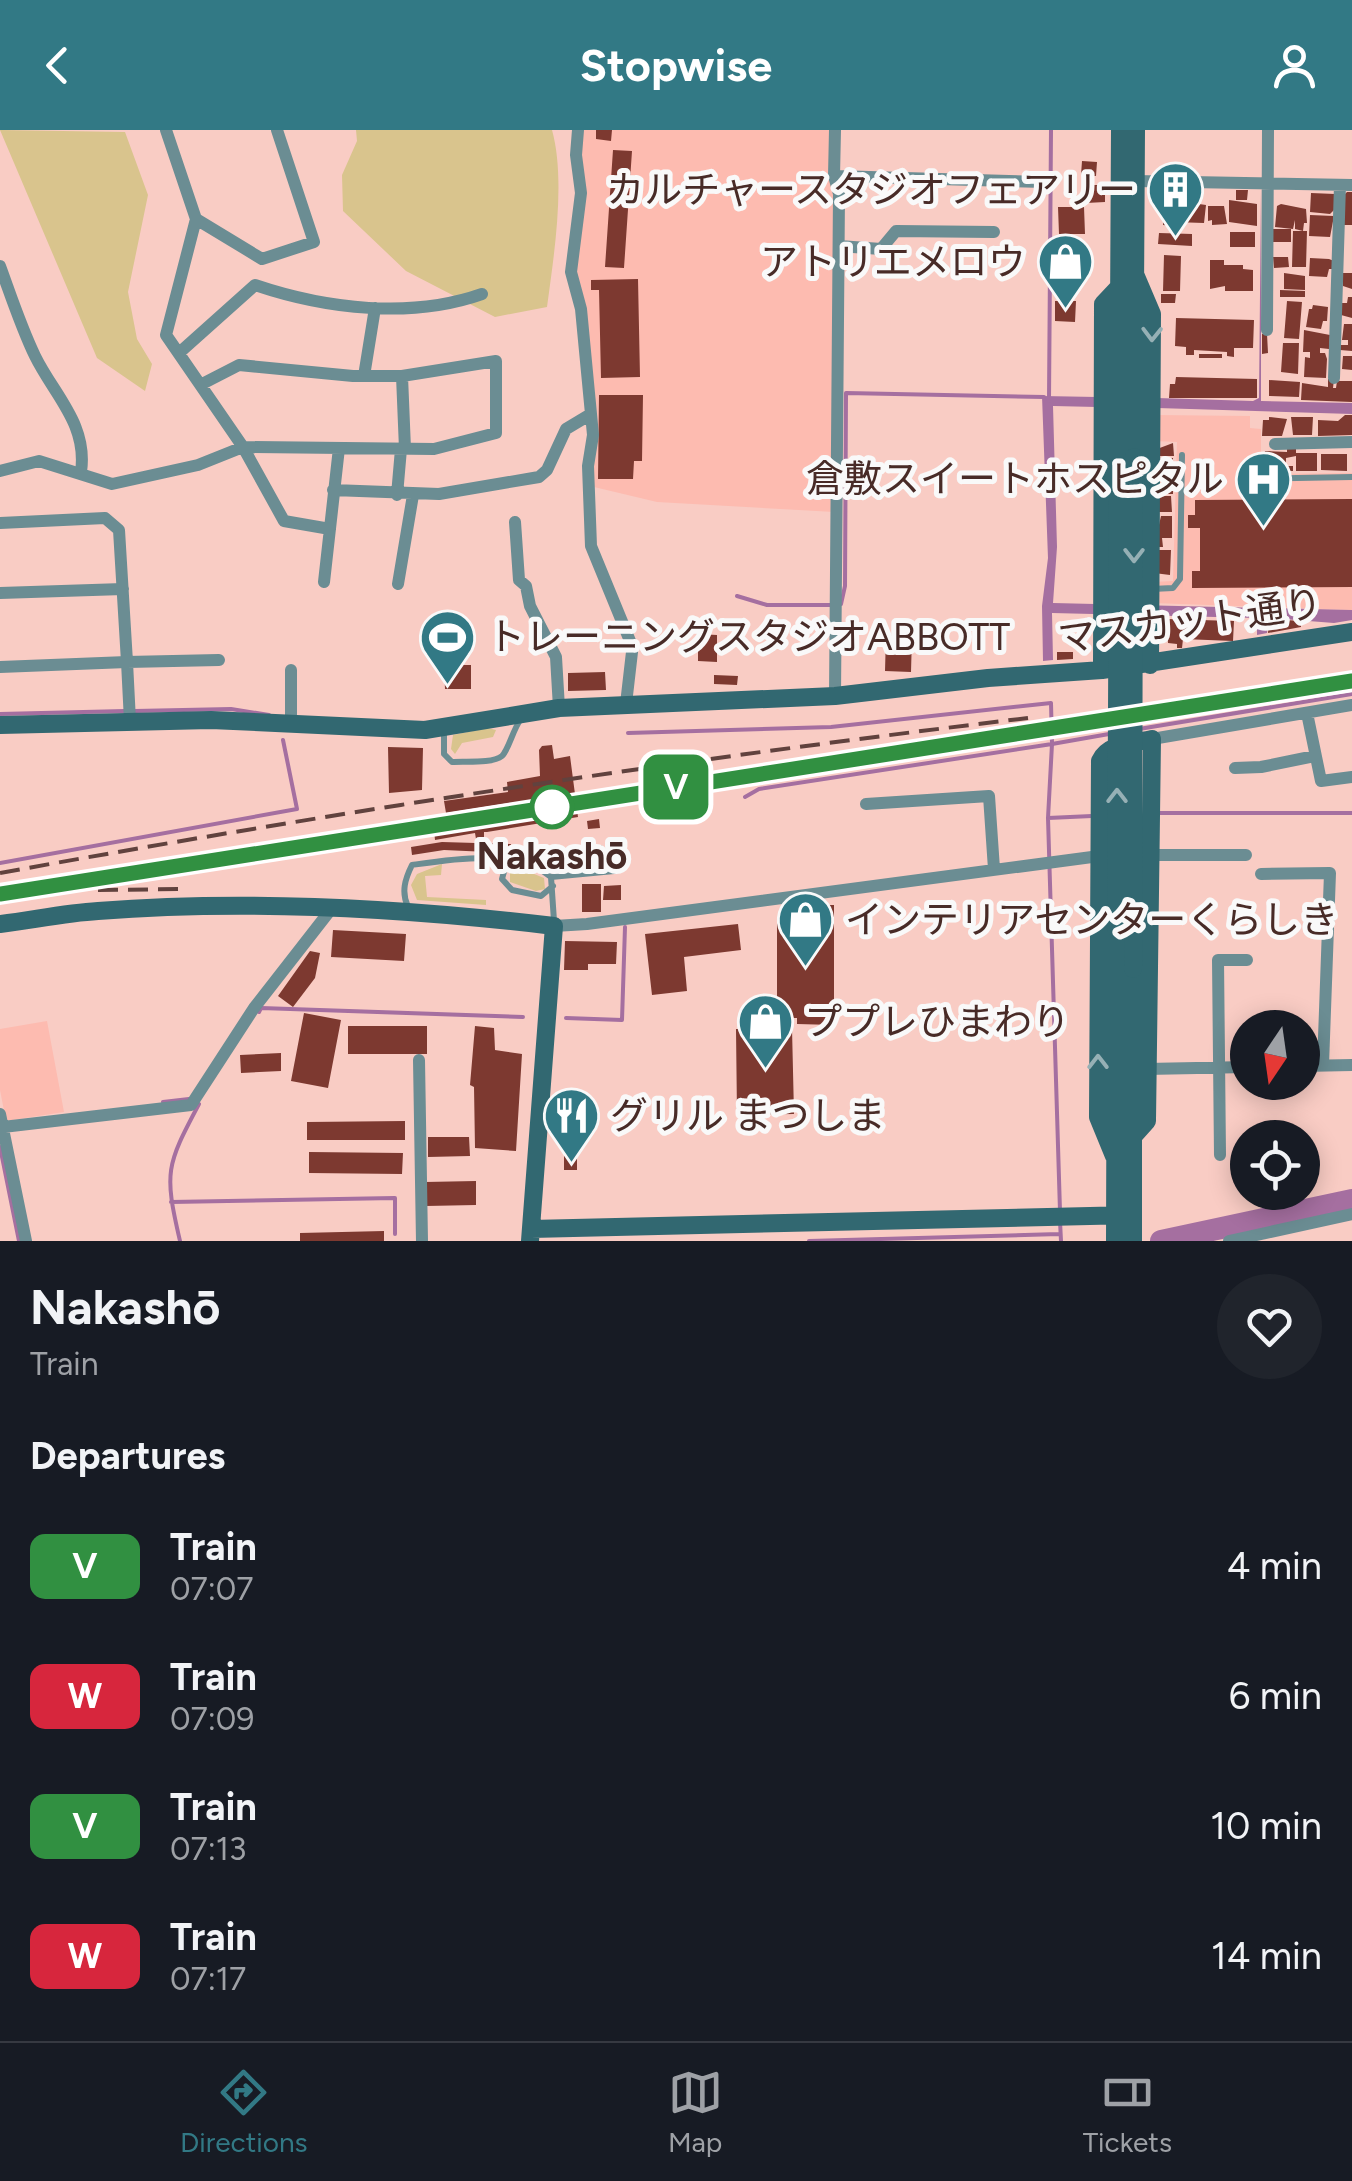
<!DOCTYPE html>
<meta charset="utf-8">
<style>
:root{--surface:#171b24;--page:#20242c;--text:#f1f3f6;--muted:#9ea1a6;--line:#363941;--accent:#327985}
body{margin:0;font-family:Figtree,"Noto Sans JP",sans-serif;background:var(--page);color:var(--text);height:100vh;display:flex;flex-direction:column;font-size:38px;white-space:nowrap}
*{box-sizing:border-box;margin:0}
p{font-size:32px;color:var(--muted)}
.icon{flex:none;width:55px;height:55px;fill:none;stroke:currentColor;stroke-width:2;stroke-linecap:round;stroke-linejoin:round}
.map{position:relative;height:1111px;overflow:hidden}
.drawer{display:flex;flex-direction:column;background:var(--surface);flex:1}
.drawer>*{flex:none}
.badge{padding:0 20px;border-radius:15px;font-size:35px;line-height:65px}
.needle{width:65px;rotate:193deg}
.controls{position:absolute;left:1230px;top:880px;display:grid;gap:20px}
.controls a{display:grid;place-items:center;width:90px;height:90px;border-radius:50%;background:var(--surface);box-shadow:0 5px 25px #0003;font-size:50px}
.map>.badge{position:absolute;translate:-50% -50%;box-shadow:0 0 0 5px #fff}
h2{padding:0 30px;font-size:38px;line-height:90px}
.round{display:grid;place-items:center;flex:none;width:105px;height:105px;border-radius:52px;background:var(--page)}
.summary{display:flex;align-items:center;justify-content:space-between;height:170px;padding:0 30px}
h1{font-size:48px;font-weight:700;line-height:75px}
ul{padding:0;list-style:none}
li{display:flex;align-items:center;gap:30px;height:130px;padding:0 30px}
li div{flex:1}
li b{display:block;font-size:38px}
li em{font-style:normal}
li .badge{min-width:110px;font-weight:700;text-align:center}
header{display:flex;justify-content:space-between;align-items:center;height:130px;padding:0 30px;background:var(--accent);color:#fff;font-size:45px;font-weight:700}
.dock{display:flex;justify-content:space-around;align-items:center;height:140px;border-top:2px solid var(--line);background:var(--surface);font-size:28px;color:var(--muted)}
.dock a{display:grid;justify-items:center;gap:5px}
.dock .selected{color:var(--accent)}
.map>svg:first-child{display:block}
.built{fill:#fdbbb0}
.green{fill:#d9c48d}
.water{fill:#a56fa0}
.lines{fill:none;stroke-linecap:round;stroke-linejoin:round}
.stream{stroke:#a56fa0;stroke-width:4}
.river{stroke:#a56fa0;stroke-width:22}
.building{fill:#7d3930}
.lane{stroke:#6b8d93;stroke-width:6}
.street{stroke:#6b8d93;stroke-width:12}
.secondary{stroke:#326871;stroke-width:18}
.rail{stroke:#61423e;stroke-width:4;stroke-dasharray:20 10;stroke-linecap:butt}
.secondary-bridge{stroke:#326871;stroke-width:18}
.oneway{stroke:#96b0b5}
.line-casing{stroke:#fff;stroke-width:22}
.line{stroke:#319041;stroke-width:15}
.stop-dot{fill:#fff;stroke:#319041;stroke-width:5}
.labels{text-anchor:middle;stroke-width:10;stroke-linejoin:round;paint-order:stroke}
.poi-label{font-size:38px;fill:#482b27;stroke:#f9f9f9;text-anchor:start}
.street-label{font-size:38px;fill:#482b27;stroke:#f9f9f9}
.stop-label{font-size:38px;font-weight:bold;fill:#482b27;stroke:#f9f9f9}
</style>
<header><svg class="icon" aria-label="back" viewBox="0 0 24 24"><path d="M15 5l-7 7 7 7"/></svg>Stopwise<svg class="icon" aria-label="person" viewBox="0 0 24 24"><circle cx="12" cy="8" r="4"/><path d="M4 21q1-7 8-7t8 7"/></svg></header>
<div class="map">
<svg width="1352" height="1111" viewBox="0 0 1352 1111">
<rect width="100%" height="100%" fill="#f9ccc4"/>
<path class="built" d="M580,0H831L835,56L834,382L657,372L594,357L573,142Z
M1155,285L1250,286V298L1261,299V344L1352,343V480L1153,473V452L1173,451L1177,312L1154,311Z
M47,891L64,982L6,991L0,960V899Z"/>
<path class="green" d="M0,0L125,2L148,65L128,162L137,209L152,234L145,261L97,228Z
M356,0H552C566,50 554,125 547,177L495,187L406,141L343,81L342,45L357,11Z
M488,598L496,600L493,607L462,613L455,624L451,619L453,605Z
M442,734L441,745L425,746L427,767L486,770V775L417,770L411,755L417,744Z
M517,737L544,748L545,759L536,761L510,752V740Z"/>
<path class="water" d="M1261,60V271L1352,273V284L1157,278V268L1253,271L1259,268Z
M1042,266L1097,267V277L1053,276L1057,417L1053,473L1352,480V490L1334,493L1269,488L1267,503L1257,505V488L1052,483L1053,530L1043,531L1042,476L1048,428Z"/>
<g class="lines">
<path class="stream" d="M1049,271L1051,0
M737,466L767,475H831
M841,474L845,456L846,263L1044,267
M135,581L231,579L269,585
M0,584L125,581
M1139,599L1352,564
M628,603L831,597L1051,573L1052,614L759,659L745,667
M1157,683H1352
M1048,688L1092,686
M0,733L297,679L283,610
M259,882L261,878L523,887
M566,888L622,890L625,797
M163,972L189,969
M0,1017L19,1111
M171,1072L395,1068V1104
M1060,1081L1048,688L1052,614L1109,604
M1274,1086L1276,1093
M1060,1091L1061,1111
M180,1111C164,1042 166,1036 199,974
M809,1111L1059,1104"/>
<path class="river" d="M1161,1111L1352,1070"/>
</g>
<path class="building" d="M596,0H612L611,11L596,9Z
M613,20L632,21L624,138L605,137Z
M1082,31L1097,32L1096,46L1081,45Z
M1086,55H1105V72L1086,73Z
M1236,60H1248L1247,70H1236Z
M1347,62H1352V95H1343L1344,65Z
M1311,63L1335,64L1334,80L1330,84L1310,82Z
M1229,70L1257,74V96L1229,92Z
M1178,71L1206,75L1204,93L1174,92V96L1163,95L1164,73Z
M1281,74L1306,79L1307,93H1304L1303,101L1295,99V90L1293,99L1275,97L1277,76Z
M1208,76H1224L1227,94L1212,95V90L1208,91Z
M1058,77H1084L1085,104H1059Z
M1310,85L1334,86L1330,107L1309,106Z
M1272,99H1291V112H1272Z
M1293,101H1307L1306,137H1292Z
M1230,102H1255V117H1230Z
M1159,103L1192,104V116L1158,114Z
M1164,125L1181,126L1180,161H1163Z
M1273,127H1288L1289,137L1274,138Z
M1310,128L1329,129L1334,131V139H1329L1327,147L1309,146Z
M1210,130H1224V135H1243V139L1253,140V161H1225V156L1210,159Z
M1284,143L1305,146V160L1284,159Z
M1343,143H1352V159L1343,156Z
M638,149L640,247L601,248L599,160H591V150Z
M1280,160L1305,161V167H1280Z
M1161,164H1176L1175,173H1161Z
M1348,167H1352V188L1341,185L1342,173H1347Z
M1055,171H1076L1075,192L1055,191Z
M1287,171L1302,172L1299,209L1284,208Z
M1313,175L1328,177L1327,191H1323L1321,199L1306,197L1309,179H1312Z
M1176,188L1254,190L1253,218H1234V227L1227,226V222L1194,220V225H1186V217L1175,216Z
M1344,194H1352V221L1340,220V215H1348V210H1342Z
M1304,200L1330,205L1329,219L1320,218V223H1325L1327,229L1326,248L1304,247L1305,227L1310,228V222H1303Z
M1262,204H1267L1268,223L1262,224Z
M1283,213H1299L1298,244L1281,242Z
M1199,224H1222V228H1199Z
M1343,226H1352V240L1342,239Z
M1176,247L1257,249V268H1169L1170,254H1175Z
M1328,249H1334L1333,258H1336L1337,251H1352V272L1301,270L1302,253L1328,257Z
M1269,250L1300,252L1299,267L1269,266Z
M599,265H643L642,331H634L633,349H598Z
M1345,285H1352V305L1318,306V290L1338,291Z
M1269,287L1287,289L1282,306H1262L1263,290H1269Z
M1291,287H1313L1312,305H1293Z
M1173,313L1174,326H1157V319Z
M1287,318H1296V323H1317V341H1296V326L1286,328V336H1293V341H1261L1265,321L1287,322Z
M1321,324H1347V341L1321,340Z
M1173,328V364H1157V356L1164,355L1161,343L1169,341L1158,340L1159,329Z
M1161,366H1171L1172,382H1156L1157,368Z
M1352,369V457L1192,458V441H1200V398H1188V385H1195V370Z
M1161,386H1172V408H1162L1163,417H1154Z
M1154,420H1171L1170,445L1154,443Z
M1167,489L1234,491L1233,511L1183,509L1182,518H1177V514L1168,513Z
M1269,489L1301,491V497L1268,503Z
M698,504L717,505V532L698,531Z
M886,505L912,506L911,542L885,541Z
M1057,522H1073V529L1057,530Z
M444,535H471V559H445Z
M605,542L606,560L568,561V543Z
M714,545L738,546L737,555L714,554Z
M552,615L554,629L570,626L578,687L487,702H484V707L476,709L475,703L435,710L434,700L512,688L509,673L446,683L444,671L508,662L507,652L540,646L539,620L542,616Z
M388,617L423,618L422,660L389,663Z
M599,689L600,698L588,699L587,691Z
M442,712L511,714L510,723L444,720L412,725L411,717Z
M602,715L603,719L611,718L613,735L585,739L582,717Z
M582,754H601V782H582Z
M621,755V770H603L604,756Z
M792,775H834V895L797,894V888H777V791L781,782Z
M738,794L741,820L684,827L687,861L652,865L645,804Z
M333,800L406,804L404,831L331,827Z
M565,811L617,812L616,834H588V840H564Z
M310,821L320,823L315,848L293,877L278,866Z
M304,883L341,890L328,958L291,951Z
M348,896H427V924H348Z
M475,896L494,898L495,920L522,924L516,1021L475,1018L474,957L470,955Z
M792,898L794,984L737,985L736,899Z
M281,923V941L241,943L240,925Z
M405,991V1010H307V992Z
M428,1007H469L470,1026L428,1027Z
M564,1018H577V1040H564Z
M309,1022L403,1023L402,1044L309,1043Z
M476,1051V1075L426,1076L425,1052Z
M384,1101V1111H300V1103Z"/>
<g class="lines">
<path class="lane" d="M1245,349L1352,347
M1152,459L1173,458L1180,449L1182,325
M444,602V624L452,632C465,631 492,634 502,626C509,619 513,599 521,589
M512,732L505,738L502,749L512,760L541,766L553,756
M551,747L614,741
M408,777C401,762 405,749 412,735C452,729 517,718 551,747L554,791"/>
<path class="street" d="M166,0L196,89L166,205L243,317L284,391L330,399
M578,0L576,25L581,63L571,142L581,179L593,305L588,336L591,416L630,511L632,522L626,574
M835,0L834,46L839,64L835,566
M834,46L1044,52
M1135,51L1352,55
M196,89L262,129L314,112L277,0
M839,116L881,119L896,101L994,102
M0,136C11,166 21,197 35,226C54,265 88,294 81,342
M1267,200L1268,0
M179,223L255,155C326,179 411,189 482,164
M364,246L375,178
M402,246L405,319
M1334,248L1340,55
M1275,314L1352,312
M0,341L39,331L112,354L198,335L243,317L434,319L496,303V231L402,246H353L239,235L202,254
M333,360L439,364L539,347L547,340L566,299L591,284
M397,365L401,319
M515,392L519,450L526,456L530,476L556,527L559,578
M0,393L105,388L119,400L127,532L0,537
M324,452L339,318
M398,454L413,365
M0,463L123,459
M1307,583L1321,651L1352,647
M130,591L127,532L219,530
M291,596V540
M1152,609L1352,575
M1235,638L1261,637L1315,626
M866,674L989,666L994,739
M1142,725H1246
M1261,744L1330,743L1323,935
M554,796L587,794L1107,725
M419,930L422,1111
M1302,936L1352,935
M1146,939L1248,937
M0,984L26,1111
M3,997L191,975L254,878L332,778
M1220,1025L1218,830H1247
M1229,1111L1352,1084"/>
<path class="secondary" d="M1135,144L1152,184L1150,535
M1134,327L1136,0
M1118,369L1120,0
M1102,540L1103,174L1119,157
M0,595L211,590L425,600L559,578L835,566L988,548L1102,540L1352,502
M0,794C33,790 65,783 98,781C249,769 404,778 554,796L530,1111
M1114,1026L1098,987L1100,631C1108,613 1135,613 1152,609L1147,991L1130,1010
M531,1099L1132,1085
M1115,1111L1116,798
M1133,1111V839"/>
<path class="rail" d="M0,743C341,681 684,629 1028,588
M98,760L183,759
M0,764L1352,551"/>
<path class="secondary-bridge" d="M1116,798L1118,369
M1133,839L1134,327"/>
</g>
<defs><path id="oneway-chevron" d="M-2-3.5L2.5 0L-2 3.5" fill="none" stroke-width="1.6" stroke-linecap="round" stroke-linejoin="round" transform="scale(2.5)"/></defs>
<g class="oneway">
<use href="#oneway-chevron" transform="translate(1152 204) rotate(91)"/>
<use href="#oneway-chevron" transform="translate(1134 425) rotate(90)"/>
<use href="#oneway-chevron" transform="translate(1117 666) rotate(-90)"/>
<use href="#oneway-chevron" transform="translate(1098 932) rotate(-90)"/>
</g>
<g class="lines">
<defs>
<path id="line" d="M0,764L1352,551"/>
</defs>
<use href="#line" class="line-casing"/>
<use href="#line" class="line"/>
</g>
<defs>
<symbol id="building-pin" viewBox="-11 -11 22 30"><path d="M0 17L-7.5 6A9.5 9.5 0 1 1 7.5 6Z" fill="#327985" stroke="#f9f9f9"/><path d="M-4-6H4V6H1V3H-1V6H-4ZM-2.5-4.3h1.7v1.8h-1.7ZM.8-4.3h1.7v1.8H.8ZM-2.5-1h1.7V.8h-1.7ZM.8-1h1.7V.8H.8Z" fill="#fff"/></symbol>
<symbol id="shop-pin" viewBox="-11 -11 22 30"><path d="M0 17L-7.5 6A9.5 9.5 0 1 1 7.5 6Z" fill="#327985" stroke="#f9f9f9"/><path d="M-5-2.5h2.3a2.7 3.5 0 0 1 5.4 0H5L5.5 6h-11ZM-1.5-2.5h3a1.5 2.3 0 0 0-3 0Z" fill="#fff"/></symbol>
<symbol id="hospital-pin" viewBox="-11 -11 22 30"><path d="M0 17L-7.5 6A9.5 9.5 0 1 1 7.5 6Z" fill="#327985" stroke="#f9f9f9"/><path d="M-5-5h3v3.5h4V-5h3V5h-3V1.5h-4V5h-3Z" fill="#fff"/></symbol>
<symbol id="stadium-pin" viewBox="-11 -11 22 30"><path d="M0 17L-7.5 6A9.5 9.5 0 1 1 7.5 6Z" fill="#327985" stroke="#f9f9f9"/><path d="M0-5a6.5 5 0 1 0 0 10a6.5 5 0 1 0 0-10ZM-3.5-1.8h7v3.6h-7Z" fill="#fff"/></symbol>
<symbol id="restaurant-pin" viewBox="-11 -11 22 30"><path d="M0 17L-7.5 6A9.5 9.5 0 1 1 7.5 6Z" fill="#327985" stroke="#f9f9f9"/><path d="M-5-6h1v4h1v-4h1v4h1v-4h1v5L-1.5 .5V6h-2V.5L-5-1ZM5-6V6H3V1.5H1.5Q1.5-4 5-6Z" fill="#fff"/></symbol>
</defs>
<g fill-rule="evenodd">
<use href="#building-pin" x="1144" y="28" width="63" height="86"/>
<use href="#shop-pin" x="1034" y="100" width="63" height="86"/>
<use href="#hospital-pin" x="1232" y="318" width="63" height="86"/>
<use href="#stadium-pin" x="416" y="476" width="63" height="86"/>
<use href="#shop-pin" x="774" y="758" width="63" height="86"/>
<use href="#shop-pin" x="734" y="860" width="63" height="86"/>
<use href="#restaurant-pin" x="540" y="954" width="63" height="86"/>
</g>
<circle class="stop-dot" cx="552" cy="677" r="20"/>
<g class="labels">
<g class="poi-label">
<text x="1136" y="73" text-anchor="end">カルチャースタジオフェアリー</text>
<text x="1026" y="145" text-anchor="end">アトリエメロウ</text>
<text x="1224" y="362" text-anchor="end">倉敷スイートホスピタル</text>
<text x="487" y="520">トレーニングスタジオABBOTT</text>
<text x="845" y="803">インテリアセンターくらしき</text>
<text x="804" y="905">ププレひまわり</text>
<text x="610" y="999">グリル まつしま</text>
</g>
<g class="street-label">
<text transform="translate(1190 491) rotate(-8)" y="13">マスカット通り</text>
</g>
<g class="stop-label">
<text x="552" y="739">Nakashō</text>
</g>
</g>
</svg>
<div class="controls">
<a><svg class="needle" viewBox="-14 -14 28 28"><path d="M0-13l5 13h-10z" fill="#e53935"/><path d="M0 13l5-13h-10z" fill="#9ea1a6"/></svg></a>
<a><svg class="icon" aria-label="locate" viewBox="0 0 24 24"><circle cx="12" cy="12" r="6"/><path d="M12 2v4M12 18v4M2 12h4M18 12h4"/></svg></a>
</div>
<b class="badge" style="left:676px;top:657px;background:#319041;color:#fff">V</b>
</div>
<section class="drawer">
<div class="summary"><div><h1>Nakashō</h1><p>Train</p></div><a class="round"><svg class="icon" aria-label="heart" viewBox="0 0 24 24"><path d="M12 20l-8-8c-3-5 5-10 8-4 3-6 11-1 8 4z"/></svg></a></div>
<h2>Departures</h2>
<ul>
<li><span class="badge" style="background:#319041;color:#fff">V</span><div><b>Train</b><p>07:07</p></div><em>4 min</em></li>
<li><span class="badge" style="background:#d7263d;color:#fff">W</span><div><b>Train</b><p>07:09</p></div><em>6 min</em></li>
<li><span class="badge" style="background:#319041;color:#fff">V</span><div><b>Train</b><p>07:13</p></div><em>10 min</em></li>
<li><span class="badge" style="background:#d7263d;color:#fff">W</span><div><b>Train</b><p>07:17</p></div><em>14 min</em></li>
</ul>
</section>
<nav class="dock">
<a class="selected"><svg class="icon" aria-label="directions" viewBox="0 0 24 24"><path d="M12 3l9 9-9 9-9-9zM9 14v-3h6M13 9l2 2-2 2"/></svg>Directions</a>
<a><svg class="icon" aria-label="map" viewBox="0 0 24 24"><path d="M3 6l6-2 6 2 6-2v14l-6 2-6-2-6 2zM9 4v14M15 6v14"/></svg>Map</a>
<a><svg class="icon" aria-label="tickets" viewBox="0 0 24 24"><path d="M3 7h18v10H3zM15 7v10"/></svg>Tickets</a>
</nav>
